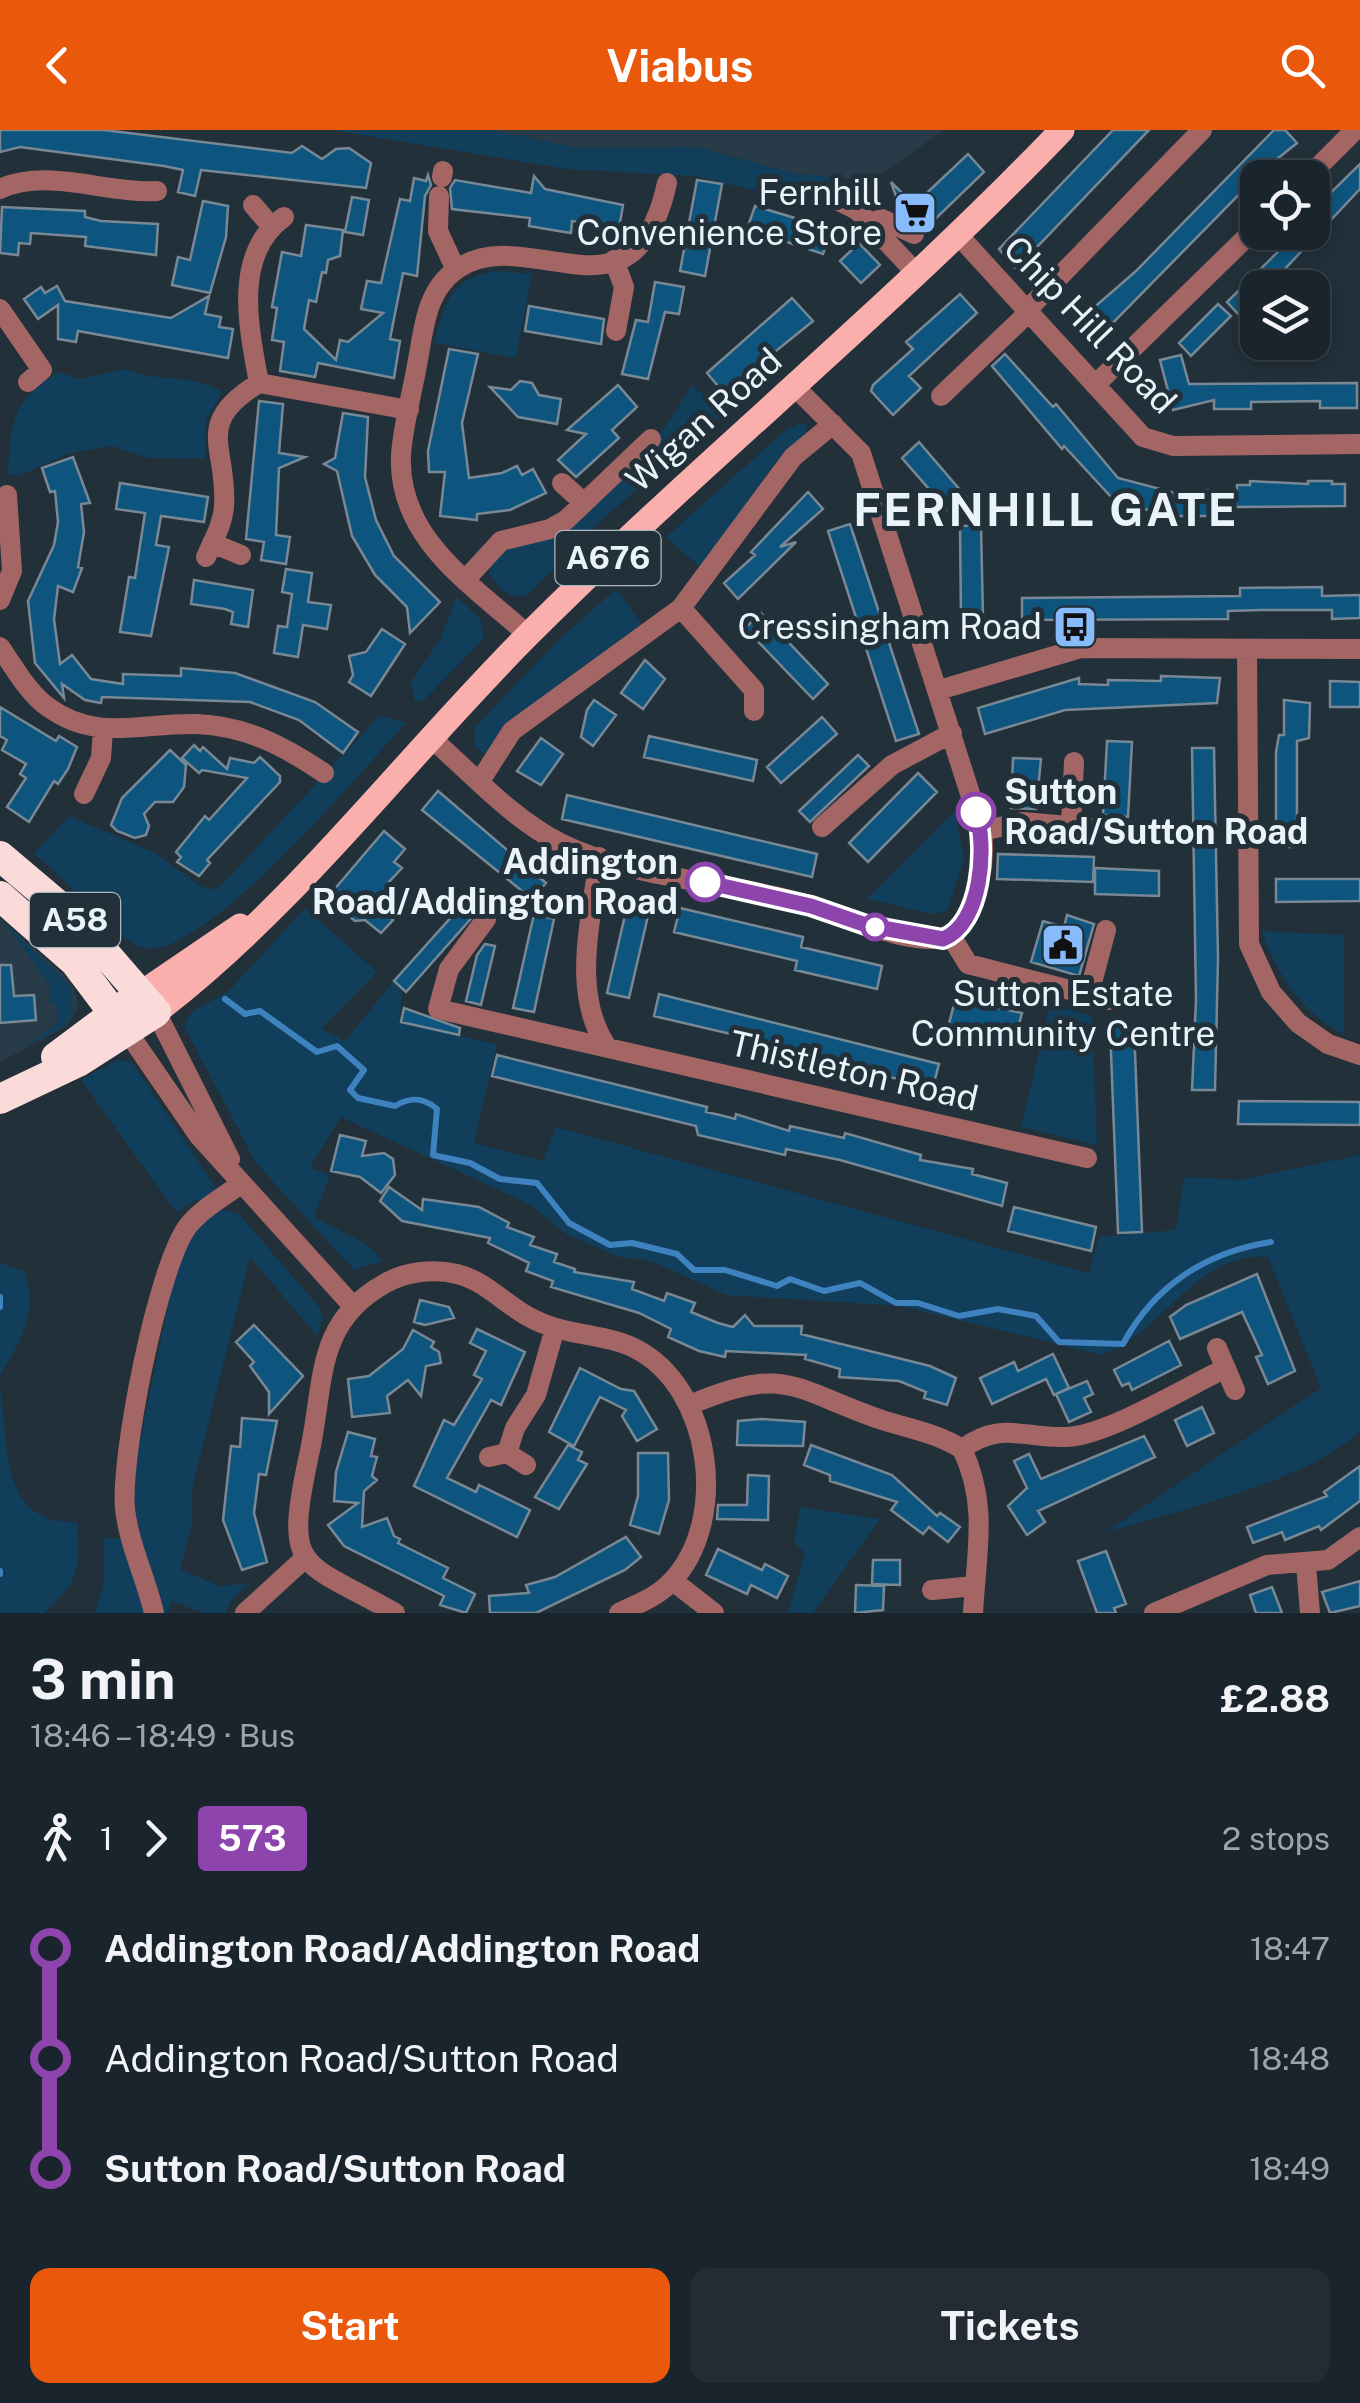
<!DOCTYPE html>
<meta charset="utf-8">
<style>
:root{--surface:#1a242c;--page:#232c34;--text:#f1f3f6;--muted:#9fa4a9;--line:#384148;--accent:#ea580c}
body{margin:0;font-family:"Public Sans",sans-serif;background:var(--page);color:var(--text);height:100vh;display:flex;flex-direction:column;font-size:38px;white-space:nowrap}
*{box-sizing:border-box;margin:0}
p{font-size:32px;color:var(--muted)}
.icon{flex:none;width:55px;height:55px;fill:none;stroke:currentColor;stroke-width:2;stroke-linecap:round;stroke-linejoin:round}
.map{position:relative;height:1483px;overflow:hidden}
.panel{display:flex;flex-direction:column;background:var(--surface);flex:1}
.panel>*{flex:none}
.badge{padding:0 20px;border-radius:8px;font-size:35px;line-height:65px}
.fabs{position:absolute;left:1240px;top:30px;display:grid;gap:20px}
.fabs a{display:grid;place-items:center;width:90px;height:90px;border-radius:20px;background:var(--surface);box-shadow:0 5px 15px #0003,0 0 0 2px var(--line);font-size:50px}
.map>.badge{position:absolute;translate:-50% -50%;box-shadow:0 0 0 5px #fff}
.legs{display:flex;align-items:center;gap:15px;height:110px;padding:0 30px;font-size:32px}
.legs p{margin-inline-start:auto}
.summary{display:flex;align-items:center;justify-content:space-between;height:170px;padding:0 30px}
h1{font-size:55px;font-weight:700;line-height:75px}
.button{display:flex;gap:20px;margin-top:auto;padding:20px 30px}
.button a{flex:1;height:115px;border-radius:20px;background:var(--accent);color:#fff;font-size:40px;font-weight:700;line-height:115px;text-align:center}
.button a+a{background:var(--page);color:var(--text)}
ul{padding:0 30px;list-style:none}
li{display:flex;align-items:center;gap:35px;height:110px;font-size:38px}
li i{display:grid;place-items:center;width:15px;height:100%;margin:0 12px;background:currentColor}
li i::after{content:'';width:25px;height:25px;margin:-12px;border:8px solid;border-radius:50%;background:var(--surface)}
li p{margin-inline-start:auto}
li:first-child i{background:linear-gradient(#0000 50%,currentColor 0)}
li:last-child i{background:linear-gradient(currentColor 50%,#0000 0)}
header{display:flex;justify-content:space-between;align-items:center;height:130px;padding:0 30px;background:var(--accent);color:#fff;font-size:45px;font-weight:700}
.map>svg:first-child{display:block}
.built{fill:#273b49}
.green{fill:#113e5a}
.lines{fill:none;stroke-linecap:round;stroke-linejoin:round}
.stream{stroke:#3f82c0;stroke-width:6}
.building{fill:#0d557e;stroke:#788894;stroke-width:2.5}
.minor{stroke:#a46665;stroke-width:20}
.major{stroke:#fbafac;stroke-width:25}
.highway{stroke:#fbdbd9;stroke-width:30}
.line-1-casing{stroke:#fff;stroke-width:22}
.line-1{stroke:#8e44ad;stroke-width:15}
.stop-1-dot{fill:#fff;stroke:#8e44ad;stroke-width:5}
.labels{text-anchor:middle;stroke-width:10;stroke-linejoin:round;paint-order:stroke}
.shield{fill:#22303a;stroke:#aeb8c0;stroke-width:2.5}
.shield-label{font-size:32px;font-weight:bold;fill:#eaf3fa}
.poi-label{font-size:35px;fill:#eaf3fa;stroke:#22303a;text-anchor:end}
.street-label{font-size:35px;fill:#eaf3fa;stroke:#22303a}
.stop-label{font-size:35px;font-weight:bold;fill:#eaf3fa;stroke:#22303a;text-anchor:start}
.district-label{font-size:45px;font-weight:bold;letter-spacing:2.5px;fill:#eaf3fa;stroke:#22303a}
</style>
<header><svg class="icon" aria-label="back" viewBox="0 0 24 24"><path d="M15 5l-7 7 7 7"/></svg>Viabus<svg class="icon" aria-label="search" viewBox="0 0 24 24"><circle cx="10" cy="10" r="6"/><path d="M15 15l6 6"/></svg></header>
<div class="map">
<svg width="1360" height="1483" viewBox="0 0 1360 1483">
<rect width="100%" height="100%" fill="#22303a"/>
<path class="built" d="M489,0H944L871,51L796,44L697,17L578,18Z
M0,788L71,851L79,875L67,896L0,932Z"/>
<path class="green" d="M332,0H489L578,18L697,17L796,44L833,47L823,77L695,46L567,39Z
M500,141L532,144L516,228L435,213C443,173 454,144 500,141Z
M125,239C157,253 192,243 222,262L206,291L205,329L149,328L113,316L70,323L18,346L8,344C11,291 12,271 58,242L81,249Z
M692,255L723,283L593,398L527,466C507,469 498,457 488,442L501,418L521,413L658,308Z
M799,294H807L806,305L773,336L701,438L666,407L787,299Z
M616,459L642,494L505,594L485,625L475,617V597L562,507Z
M457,467L481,490L484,509L422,572L414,570L411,552L440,509Z
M380,585L406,593C365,637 203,831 144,818C116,811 63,744 34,724L69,686L157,724L200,756L217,760Z
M955,681L964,730L947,781L932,784L867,769Z
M305,778L377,842L321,899L345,911L393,852L402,861L399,893L497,914L474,1013L543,1031L556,997L1089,1143L1099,1107L1176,1100L1184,1047L1238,1050L1360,1025V1301C1306,1353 1177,1380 1104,1403L1321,1258L1268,1127C1193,1122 1164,1204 1102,1225L901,1176L726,1165L651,1131L619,1127L566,1104L531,1075L341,987L310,1037L330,1045L314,1087L371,1117L383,1131L354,1140L256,1033L184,896L192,881L228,862Z
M4,792L70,856L73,883L64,896L20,919L58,893L56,873H49L50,855Z
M1261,801L1344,805V904C1300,883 1279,845 1261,801Z
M1050,875L1092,886L1097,1015L1021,997Z
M117,930L132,932L218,1061L204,1071L197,1070L176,1082L81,950Z
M222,1080L238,1083L319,1177L323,1188L317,1206L250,1127L192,1358V1395L180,1439L219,1456L249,1453L230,1472L226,1483H204L172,1471L168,1483H95L104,1455L103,1407L135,1411L129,1364L179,1121L212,1083Z
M0,1133L25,1142C38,1184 21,1210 0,1246Z
M0,1258C9,1318 0,1394 77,1392C80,1440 80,1450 44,1483H0Z
M800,1377L880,1389L813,1483H788L805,1423L794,1413Z"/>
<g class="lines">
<path class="stream" d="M225,869L245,884L260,881L317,922L337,916L364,940L350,960L358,968L395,976C410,967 423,967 437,979L433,1025L470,1033L500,1049L537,1053L569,1093L610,1115L632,1113L677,1124L694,1140H725L777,1156L790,1149L824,1161L860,1153L896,1173H918L959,1186L998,1179L1036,1186L1059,1212L1123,1214C1154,1156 1206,1122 1271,1112
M0,1167V1177
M0,1441V1444"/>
</g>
<path class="building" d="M0,0H104L292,23L302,16L322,29L336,19L349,18L371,33L366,58L201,40L195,66L178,62L183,40L164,36L20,17L0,22Z
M1113,0H1149L1016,139L999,119Z
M1274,0H1285L1297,13L1262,41L1101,205L1083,187L1136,141Z
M968,24L984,42L926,98L902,83L891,52L914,75Z
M1360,34V59L1267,158H1258V190L1246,178L1239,185L1227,172L1298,102H1312V81Z
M428,45L431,55L425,66L417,146L403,143L390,209L400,211L394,248L318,233L315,247L280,241L284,212L272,210L277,178L272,177L282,122L301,126L306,95L343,100L340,126L328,130L326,143L322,142L316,172L309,170L304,199L336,230L340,210L348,212L383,183L361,179L367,151L381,153L400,69L410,71L414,48L426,51Z
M534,46L545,59L623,75L619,99L572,91L571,103L552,100L529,96L530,88L452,79L450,58L455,50L531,63Z
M697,50L722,54L705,146L680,141Z
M352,67L369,70L363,105L345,102Z
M203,71L228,76L226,107L210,163L172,155L178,127L190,130Z
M755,76L832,99L823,124L747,99Z
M2,77L85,81V87L101,91L158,94L156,125L85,116L86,107L31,103L30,114L19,113L18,125L0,123Z
M859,113L880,135L861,153L840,131Z
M655,152L684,157L679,184L665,182L648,249L622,244L636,190L648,192Z
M57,156L65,171L171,188L209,166L205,184L221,187L219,197L233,199L228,228L78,201L76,212L58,209V175L38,189L24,169L41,157L45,163Z
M960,164L977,183L909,246L921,258L893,285L871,261L873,255L913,219L906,212Z
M792,168L813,191L724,263L707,243Z
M1218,174L1231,186L1191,226L1179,213Z
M529,176L604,189L601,214L525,201Z
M449,219L478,224L462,293L469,348L502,343L517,336L522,345L533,339L546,363L510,380L477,384V390L440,386L445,342H429L428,321Z
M1005,224L1053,277L1056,274L1118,348L1194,368V360H1237V355H1250V351L1308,354V351H1332V354H1345V376L1231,377V386H1167L1113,369L1064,316L1062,319L992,236Z
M1181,225L1189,254L1357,253V278H1320V271L1251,272V279H1214V270L1173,280L1160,230Z
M520,251L532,253L539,265L561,269L557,294L518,287L490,257L511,260Z
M618,255L637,277L612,300L619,308L576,347L558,330L586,304L567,300Z
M259,271L283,274L279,323L305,327L279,338L276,405L290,407L286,434L261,430L264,412L246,409Z
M343,283L368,287L365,347L376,390L394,426L440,472L410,503L407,477L375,445L352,406L337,341L324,334L335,328Z
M919,312L972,374L955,389L902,328Z
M73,327L90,373L81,374L84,402L78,437L82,438L73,462L58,456L54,489L60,534L72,525L91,549L123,554V544L181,546V538L235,543L315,572L358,602L343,623L299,590L250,572L102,567L101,573L85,570L62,554L64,568L35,533L28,471L54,415L58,392L55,361L50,362L42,338Z
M120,353L208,367L204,392L161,386L156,415L169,417L151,506L120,502L129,447L135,448L145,383L116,379Z
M808,362L823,379L780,417L796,412L738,469L724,453L755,425L751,422Z
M850,394L919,604L896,611L828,401Z
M981,395L983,488L961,489L960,396Z
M286,439L312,443L308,472L331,475L327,499L303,495L298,527L274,523L278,496L287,497L292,464L282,462Z
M194,450L253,460L248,497L231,494L233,482L225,479L191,474Z
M1322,457V466L1360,465V488L1332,489V480H1261L1228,481V489L1022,490V468L1240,466V458Z
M761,483L828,554L813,569L745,498Z
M382,499L405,514L371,566L349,552L353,545L349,526L366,522Z
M645,530L665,549L643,579L621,563Z
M1161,546L1220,548L1217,573L1065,580L985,604L978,578L1079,548V554L1108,555V550L1161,551Z
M1330,551L1360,552V577H1330Z
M594,570L616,585L593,616L581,607L587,580Z
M1284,570L1310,573L1309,608L1297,611V717H1276V622L1279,605H1284Z
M0,577L56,611L59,606L77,617L68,639L58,654L54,651L29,692L7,677L26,648L20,644L26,634L2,620L7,610L0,606Z
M822,587L837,604L781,653L767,637Z
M649,606L757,630L753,651L644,627Z
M541,608L563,624L541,655L517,641Z
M1107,611L1132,612L1128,687L1103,685Z
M194,615L200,621L203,617L227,639L230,628L254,633L260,627L280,646V652L207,730L210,733L199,746L177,732L181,727L176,722L205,686L209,690L247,648L202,640L199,643L182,628Z
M1192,618H1214L1218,829L1215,960H1192L1196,870Z
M170,620L186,635L184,657L173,672H155L144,684L149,696L146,705L135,708L117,701L111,695L122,668Z
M858,625L869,636L810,692L799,681Z
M1013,628L1041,629L1036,679L1011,678Z
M918,643L937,662L868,732L849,713Z
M438,661L546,753L532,769L422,680Z
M567,665L817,724L812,747L562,689Z
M384,701L405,719L394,732L402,738L388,753L394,758L378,777L393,790L381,803L365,790L355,791L327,768Z
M998,724L1094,727L1093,752L997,749Z
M1095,738L1159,741V766L1095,764Z
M1276,749H1360V771L1276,772Z
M472,764L484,774L406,862L394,851Z
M680,778L803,807L801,817L882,836L877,859L795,840L797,831L674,802Z
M626,781L648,786L629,868L607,863Z
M534,784L554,789L534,882L513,878Z
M1067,785L1094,794L1079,846L1031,832L1043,791L1064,797Z
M485,814L495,816L481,875L466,871L477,825Z
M0,835H11L14,866L34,865L36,890L0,893Z
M958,859L1000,869L998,878L1022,883L1016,906L979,897L975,913L946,905Z
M659,864L939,934L933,957L768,919L769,913L654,886Z
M404,878L460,898L459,905L401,892Z
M1134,896L1142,1102L1118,1103L1110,897Z
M497,925L707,977L706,982L720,985L735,989L736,984L789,1001L790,996L844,1008L845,1003L921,1025L920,1030L973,1039L972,1044L1007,1053L1002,1076L840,1030L786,1019L785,1025L698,1005L696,996L492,946Z
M1239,971L1360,972V995L1238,994Z
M340,1005L366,1011L362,1026L384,1023L393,1029L395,1045L381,1063L360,1047L331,1041Z
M389,1057L422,1080L423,1069L479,1077L509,1093L507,1097L534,1107L530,1115L557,1124L554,1132L575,1139L574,1142L634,1152L632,1159L664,1171L667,1163L695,1173L691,1182L718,1193L733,1197L745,1185L754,1196H802L801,1204L930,1236L956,1248L947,1275L924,1268L926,1262L899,1251L839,1247L840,1239L805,1229L806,1225L726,1221L725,1227L699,1221L668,1207L671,1199L639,1183L551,1157L553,1151L526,1141L529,1133L488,1113L490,1108L402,1091L380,1071Z
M1014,1077L1096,1097L1091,1121L1008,1101Z
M1257,1144L1295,1241L1268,1254L1256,1227L1262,1225L1242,1182L1180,1209L1170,1187L1186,1175Z
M420,1170L449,1177L454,1188L425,1195L414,1192Z
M254,1195L303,1246L269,1284V1262L250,1236L254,1232L236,1212Z
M477,1199L525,1222L501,1275L491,1270L447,1348L476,1362L479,1355L530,1380L517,1407L414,1356L444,1290L454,1295L482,1249L474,1245L486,1221L470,1213Z
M413,1200L434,1212L431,1217L439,1222L441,1233L426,1236L421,1266L408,1250L387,1266L390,1283L352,1287L348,1249L369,1246L403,1219Z
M1169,1211L1181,1235L1132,1260L1129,1253L1122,1256L1114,1240Z
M1053,1224L1069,1258L1054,1265L1046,1249L992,1274L980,1248L1014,1232L1018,1241Z
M580,1238L621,1259L634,1261L657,1299L637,1311L622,1286L626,1280L600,1267L574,1316L549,1302Z
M1087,1251L1093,1264L1084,1268L1091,1282L1069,1292L1056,1264Z
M1202,1277L1214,1303L1187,1316L1175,1290Z
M242,1288L277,1291L266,1345L259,1344L254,1383L267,1432L242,1440L223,1390L231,1316L240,1317Z
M761,1289L805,1292L803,1316L737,1315L738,1291Z
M348,1302L375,1309L371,1326L377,1327L372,1346L377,1350L364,1361L362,1397L387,1388L394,1406L400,1409L398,1413L448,1438L443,1448L475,1464L466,1483L440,1475L444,1466L344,1416L328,1395L358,1373L334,1371L336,1342Z
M1144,1306L1155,1327L1038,1381L1045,1392L1027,1405L1008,1376L1027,1358L1014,1331L1029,1324L1041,1349Z
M568,1315L582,1322L578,1330L587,1334L559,1379L535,1367Z
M811,1315L892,1345L937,1386L940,1383L960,1397L948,1412L929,1397L923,1404L891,1380L897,1372L830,1351V1345L804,1335Z
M638,1323H668L669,1370L659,1404L630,1395L638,1366Z
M1360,1336V1371L1321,1400L1319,1396L1285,1410L1282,1402L1253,1413L1247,1397L1327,1366L1324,1362Z
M748,1345L769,1346L768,1390L717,1389L718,1375H747Z
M626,1407L641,1427L625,1440L536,1483H490L489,1466L529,1463L526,1455L555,1447Z
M718,1419L762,1440L765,1434L788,1446L777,1468L751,1455L747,1464L706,1445Z
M1106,1421L1126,1474L1114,1478L1116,1483H1097L1078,1431Z
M873,1430H900V1455L872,1454Z
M1360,1451V1476L1330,1483L1322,1462Z
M856,1455L884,1456L883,1480L855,1483Z
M1272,1457L1282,1483H1256L1250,1465Z"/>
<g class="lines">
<path class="minor" d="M442,47L443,41
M1307,48L1355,0
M0,59C47,37 106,64 157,61
M439,66L438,101L456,140
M837,70L857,80L918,145
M253,75L271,96
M869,93L882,89L914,104
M960,107L1143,307L1173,316L1360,314
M614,130L624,157L616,201
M0,179L42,240L28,252
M1028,179L1202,0
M259,253C249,199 232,124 284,87
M1095,255L1258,96
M796,258L861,323L982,701C986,733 977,784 951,806
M941,266L1030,181
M562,353L584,373
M212,413L241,425
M206,427C213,411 223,394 224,376C228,317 192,294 259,253L409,280
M465,450L501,411L550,399L566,390L651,309
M0,470L12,441L7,365
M681,478L754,560V581
M528,505C473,455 397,409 401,325C403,295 412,264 417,235C424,200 425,161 457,139C530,90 634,205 667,53
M0,517C14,537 28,563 48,577C97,613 143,592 197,594C246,596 284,616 324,643
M1247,520L1249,814L1271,862L1298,893L1328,914L1360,925
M939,560L1081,518L1360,519
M430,607C470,642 511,688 560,713C634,750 732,751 811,776C845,787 917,819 951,806
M480,651L512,601L681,478L793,327L833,294
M84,664L101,628L103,600
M1071,694L1074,632
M822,697L892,635L952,603
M982,701L1023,692L1137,702
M599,727C592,789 570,862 607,917
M486,789L449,839L438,879L1087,1028
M951,806L968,834L1109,870
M1089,864L1106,800
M156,882L230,1029
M127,901L199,1006L352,1175
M1217,1218L1235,1260
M690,1275C787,1233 794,1260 882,1290C911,1299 936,1303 962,1319C1002,1290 1023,1309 1067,1307C1108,1305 1186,1257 1226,1238
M962,1319C989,1375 976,1424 973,1483
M507,1323L515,1298L536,1265L555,1198
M489,1327L507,1323L526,1335
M1306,1434L1310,1483
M673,1451L714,1483
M932,1460L975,1456
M154,1483C146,1448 129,1415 125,1379C120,1328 158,1135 188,1096C201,1079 225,1066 242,1053
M245,1483L304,1429
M395,1483C301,1429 283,1445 309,1325C325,1256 313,1194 384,1154C404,1142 433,1138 457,1144C487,1151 508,1178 535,1190C567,1206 608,1204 636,1219C712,1258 730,1391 671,1452C657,1467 637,1474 619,1483
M1154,1483L1267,1435L1328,1430L1360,1407"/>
<path class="major" d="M140,864L240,796
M156,882C297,774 404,629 528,505C702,331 893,177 1062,0"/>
<path class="highway" d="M0,726L78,792L156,882L78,932L0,969
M0,766L75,832L127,901
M56,927L131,871"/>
</g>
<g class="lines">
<defs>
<path id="line-1" d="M705,752L811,776L866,795L943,809C982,794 987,717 976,682"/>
</defs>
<use href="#line-1" class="line-1-casing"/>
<use href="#line-1" class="line-1"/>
</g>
<defs>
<symbol id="supermarket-square" viewBox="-11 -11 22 22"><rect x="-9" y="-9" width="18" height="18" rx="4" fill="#87bbfb" stroke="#22303a"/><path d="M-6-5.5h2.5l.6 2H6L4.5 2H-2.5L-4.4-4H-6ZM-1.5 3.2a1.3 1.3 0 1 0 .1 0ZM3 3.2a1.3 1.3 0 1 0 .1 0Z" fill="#111"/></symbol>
<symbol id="bus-square" viewBox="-11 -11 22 22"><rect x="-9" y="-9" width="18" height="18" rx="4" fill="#87bbfb" stroke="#22303a"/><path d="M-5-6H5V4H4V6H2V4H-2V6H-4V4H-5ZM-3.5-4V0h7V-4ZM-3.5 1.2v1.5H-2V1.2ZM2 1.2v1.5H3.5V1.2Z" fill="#111"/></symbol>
<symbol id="civic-square" viewBox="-11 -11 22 22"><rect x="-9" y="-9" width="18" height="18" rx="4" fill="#87bbfb" stroke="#22303a"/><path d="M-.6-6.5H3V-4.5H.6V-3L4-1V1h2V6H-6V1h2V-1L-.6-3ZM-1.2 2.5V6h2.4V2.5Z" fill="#111"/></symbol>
</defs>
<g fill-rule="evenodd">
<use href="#supermarket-square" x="890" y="58" width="50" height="50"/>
<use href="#bus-square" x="1050" y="472" width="50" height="50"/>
<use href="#civic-square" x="1038" y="790" width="50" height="50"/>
</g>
<g class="stop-1-dot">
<circle cx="976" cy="682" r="18"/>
<circle cx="705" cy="752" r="18"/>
<circle cx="875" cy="797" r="12"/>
</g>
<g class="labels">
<g class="shield">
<rect x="555.5" y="401" width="105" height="54" rx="8"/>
<rect x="30" y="763" width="90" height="54" rx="8"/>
</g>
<g class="shield-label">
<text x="608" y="439">A676</text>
<text x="75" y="801">A58</text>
</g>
<g class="poi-label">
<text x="882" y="75">Fernhill<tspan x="882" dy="40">Convenience Store</tspan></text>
<text x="1042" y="509">Cressingham Road</text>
<text x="1063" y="876" text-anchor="middle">Sutton Estate<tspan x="1063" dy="40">Community Centre</tspan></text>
</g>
<g class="street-label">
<text transform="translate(1090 195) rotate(46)" y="12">Chip Hill Road</text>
<text transform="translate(704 290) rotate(-42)" y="12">Wigan Road</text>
<text transform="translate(854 941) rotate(13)" y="12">Thistleton Road</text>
</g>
<g class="stop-label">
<text x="1004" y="674">Sutton<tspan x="1004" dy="40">Road/Sutton Road</tspan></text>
<text x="678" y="744" text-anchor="end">Addington<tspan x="678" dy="40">Road/Addington Road</tspan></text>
</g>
<g class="district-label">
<text x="1046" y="396">FERNHILL GATE</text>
</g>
</g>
</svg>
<div class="fabs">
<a><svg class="icon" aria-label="locate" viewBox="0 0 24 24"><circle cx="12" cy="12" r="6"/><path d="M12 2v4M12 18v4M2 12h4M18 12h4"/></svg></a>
<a><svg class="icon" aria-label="layers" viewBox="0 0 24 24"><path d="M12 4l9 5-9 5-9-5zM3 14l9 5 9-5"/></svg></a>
</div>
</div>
<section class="panel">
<div class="summary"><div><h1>3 min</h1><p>18:46 – 18:49 · Bus</p></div><b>£2.88</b></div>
<div class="legs"><svg class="icon" aria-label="walk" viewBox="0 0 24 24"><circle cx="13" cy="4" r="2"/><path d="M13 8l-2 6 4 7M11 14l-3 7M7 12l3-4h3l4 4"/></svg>1<svg class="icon" aria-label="forward" viewBox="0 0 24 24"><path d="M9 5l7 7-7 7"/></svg><b class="badge" style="background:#8e44ad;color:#fff">573</b><p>2 stops</p></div>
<ul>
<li><i style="color:#8e44ad"></i><b>Addington Road/Addington Road</b><p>18:47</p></li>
<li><i style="color:#8e44ad"></i><span>Addington Road/Sutton Road</span><p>18:48</p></li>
<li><i style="color:#8e44ad"></i><b>Sutton Road/Sutton Road</b><p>18:49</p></li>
</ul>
<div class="button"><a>Start</a><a>Tickets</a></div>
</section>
